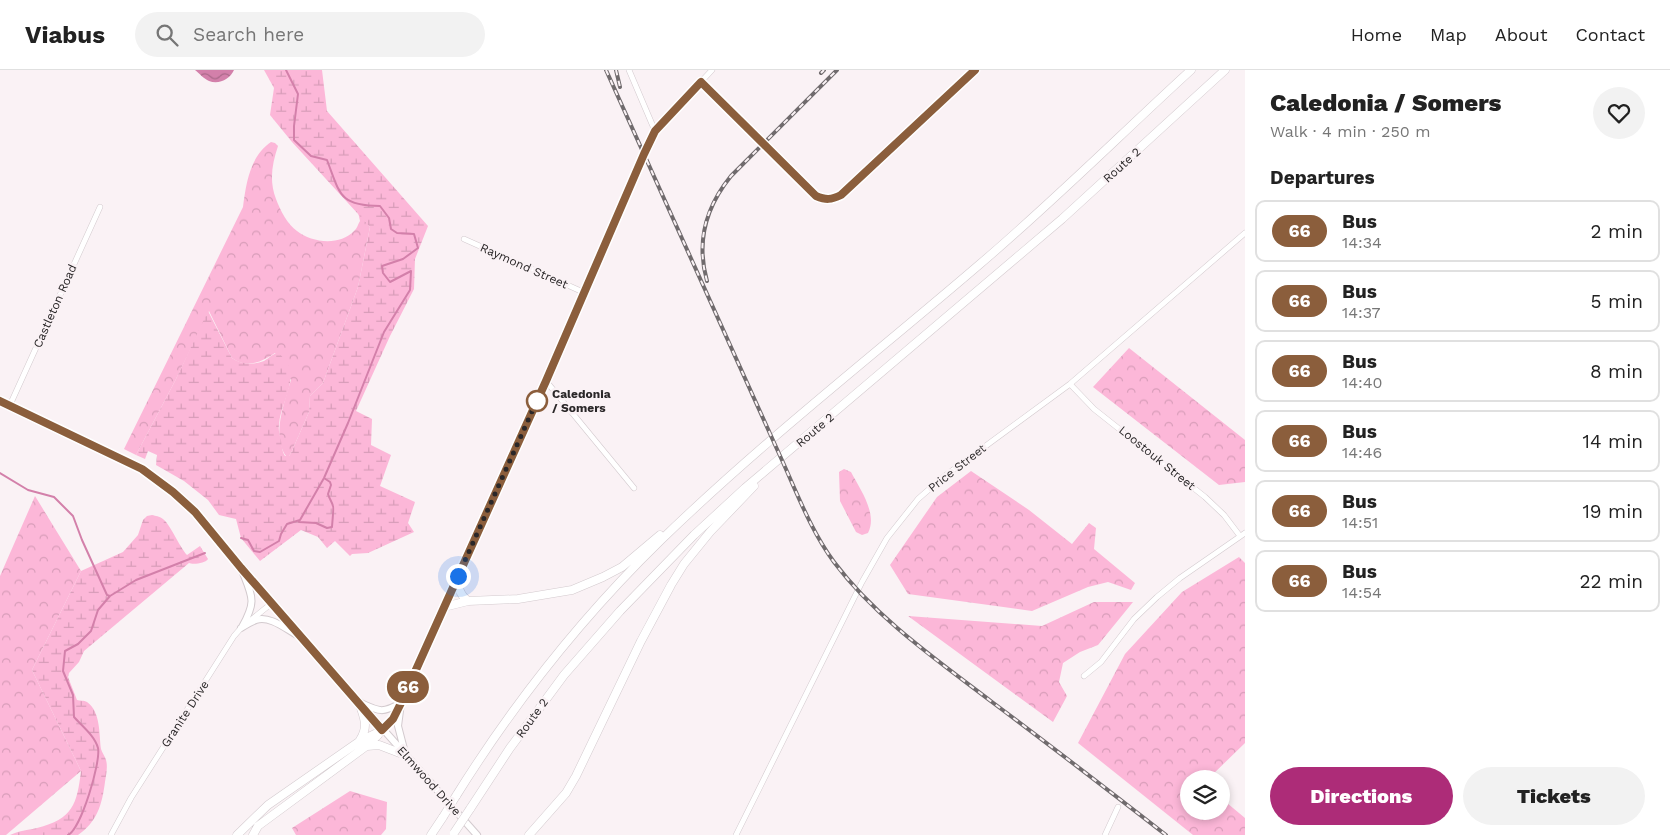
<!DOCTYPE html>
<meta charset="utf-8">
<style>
:root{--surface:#fff;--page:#f2f2f2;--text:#222;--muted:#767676;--line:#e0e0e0;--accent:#ad2c78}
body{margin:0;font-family:"Work Sans",sans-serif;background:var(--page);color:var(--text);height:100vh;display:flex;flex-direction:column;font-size:19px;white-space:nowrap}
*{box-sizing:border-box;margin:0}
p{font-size:16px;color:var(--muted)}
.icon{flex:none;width:28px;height:28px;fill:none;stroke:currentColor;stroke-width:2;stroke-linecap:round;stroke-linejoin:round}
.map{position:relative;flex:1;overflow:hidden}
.panel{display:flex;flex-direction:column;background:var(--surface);width:425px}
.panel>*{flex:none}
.badge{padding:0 10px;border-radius:16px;font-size:18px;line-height:32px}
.fabs{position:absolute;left:1180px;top:700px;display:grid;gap:10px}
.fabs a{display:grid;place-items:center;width:50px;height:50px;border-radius:50%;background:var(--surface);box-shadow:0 2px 8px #0003;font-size:25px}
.you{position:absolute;width:25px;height:25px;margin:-12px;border:4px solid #fff;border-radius:50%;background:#1a73e8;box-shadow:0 0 0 8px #1a73e833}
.map>.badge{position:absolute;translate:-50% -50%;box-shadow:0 0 0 2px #fff}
h2{padding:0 25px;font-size:19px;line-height:45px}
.round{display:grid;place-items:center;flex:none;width:52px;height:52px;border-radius:26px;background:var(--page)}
.headline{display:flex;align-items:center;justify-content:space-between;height:85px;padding:0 25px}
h1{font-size:24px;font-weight:800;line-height:38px}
.cta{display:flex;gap:10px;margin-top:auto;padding:10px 25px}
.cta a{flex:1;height:58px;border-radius:30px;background:var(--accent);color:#fff;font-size:20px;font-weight:800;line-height:58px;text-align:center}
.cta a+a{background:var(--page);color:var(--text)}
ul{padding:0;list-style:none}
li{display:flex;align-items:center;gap:15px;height:62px;margin:0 10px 8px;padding:0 15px;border:2px solid var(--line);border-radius:10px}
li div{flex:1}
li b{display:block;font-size:19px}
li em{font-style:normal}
li .badge{min-width:55px;font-weight:700;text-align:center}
header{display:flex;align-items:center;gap:30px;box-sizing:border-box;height:70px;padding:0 25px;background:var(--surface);border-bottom:1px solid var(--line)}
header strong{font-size:24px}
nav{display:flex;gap:28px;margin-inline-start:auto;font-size:18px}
.search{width:350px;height:45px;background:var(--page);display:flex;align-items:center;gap:12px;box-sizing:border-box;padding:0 18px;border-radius:28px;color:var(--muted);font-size:19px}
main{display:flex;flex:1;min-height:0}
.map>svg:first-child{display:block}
.forest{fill:url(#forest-crowns)}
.wetland{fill:url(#wetland-marsh)}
.water{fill:url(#water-waves)}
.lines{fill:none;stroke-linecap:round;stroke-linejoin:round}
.stream{stroke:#d380aa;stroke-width:2}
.minor-casing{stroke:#d3cace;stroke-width:6}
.major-casing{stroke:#d3cace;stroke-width:8}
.highway-casing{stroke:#d3cace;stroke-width:9}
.minor{stroke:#fff;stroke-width:5}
.major{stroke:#fff;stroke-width:6}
.highway{stroke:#fff;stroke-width:8}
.rail-casing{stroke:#706b6d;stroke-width:4}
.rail{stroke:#faf2f5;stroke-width:2;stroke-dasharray:5.5;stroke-linecap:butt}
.highway-bridge-casing{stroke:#d3cace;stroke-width:9;stroke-linecap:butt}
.highway-bridge{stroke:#fff;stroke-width:8}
.line-casing{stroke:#fff;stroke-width:11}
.line{stroke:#8b5e3c;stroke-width:8}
.walk{stroke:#2a2728;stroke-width:5;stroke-dasharray:0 9}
.stop-dot{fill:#fff;stroke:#8b5e3c;stroke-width:2.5}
.labels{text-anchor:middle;stroke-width:5;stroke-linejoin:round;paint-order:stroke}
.street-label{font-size:12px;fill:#2a2728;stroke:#faf2f5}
.stop-label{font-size:12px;font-weight:bold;fill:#2a2728;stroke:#faf2f5;text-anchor:start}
</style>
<header>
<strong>Viabus</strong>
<div class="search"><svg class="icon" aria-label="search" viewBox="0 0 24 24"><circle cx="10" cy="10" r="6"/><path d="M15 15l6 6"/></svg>Search here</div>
<nav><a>Home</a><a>Map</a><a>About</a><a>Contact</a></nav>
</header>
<main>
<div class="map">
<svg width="1245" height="765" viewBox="0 0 1245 765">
<defs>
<pattern id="forest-crowns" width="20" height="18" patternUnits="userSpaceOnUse" patternTransform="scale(1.25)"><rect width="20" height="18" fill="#fcb7d8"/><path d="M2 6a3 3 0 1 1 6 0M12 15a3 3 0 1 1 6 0" fill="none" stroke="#d89db9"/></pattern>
<pattern id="wetland-marsh" width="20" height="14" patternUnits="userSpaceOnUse" patternTransform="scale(1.25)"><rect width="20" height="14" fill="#fcb7d8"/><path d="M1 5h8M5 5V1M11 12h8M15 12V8" fill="none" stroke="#d89db9"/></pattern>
<pattern id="water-waves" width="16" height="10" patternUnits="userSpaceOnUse" patternTransform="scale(1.25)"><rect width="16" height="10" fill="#d380aa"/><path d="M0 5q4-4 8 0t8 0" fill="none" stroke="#ab698a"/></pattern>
</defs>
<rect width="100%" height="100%" fill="#faf2f5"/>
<path class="forest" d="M271,72L275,73L278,76C272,94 269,111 276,129C280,140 288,155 297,161C312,173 340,176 354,161C357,159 358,154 360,151L358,142L370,157L358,217L323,313L310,326L309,342L291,383L289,386H286C271,365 285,331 291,310L275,283C262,292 246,299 232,288L209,241L175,311L136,385L124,379L243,137C246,114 250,86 271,72Z
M1129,278L1245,370V412L1219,415L1093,317Z
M844,399L851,402C860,419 878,444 868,463L862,465L856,462L840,431L839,402Z
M971,401L1029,440L1072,474L1089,453L1096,458L1094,479L1135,513L1131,520L1108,512L1088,517L1032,541L908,524L890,495L937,427Z
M35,426L81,501L32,600L81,701L6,765H0V506Z
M1239,487L1245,493V673L1208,709H1189V741H1221V728L1245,748V765H1193L1078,673L1125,584L1182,522Z
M1094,532H1133L1098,575L1080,582L1063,593L1059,612L1067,626L1053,652L908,546L1042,556Z
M350,721L387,732L386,759L381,765H296L292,758Z"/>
<path class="wetland" d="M264,0H322L327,41L428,156L415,189L414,219L390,266L356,341L372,349L371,375L391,385L380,416L415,432L408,453L414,462L368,483L352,484L350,486L335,471L327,478L318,467L301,460L260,491L241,468L236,449L219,445L208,430L184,411L156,395L157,385L148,381L145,389L136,385L175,311L208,241L232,288C241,295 254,295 264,291C269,288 272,284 278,283C305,303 280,331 279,355C278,360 280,366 281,371C282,377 282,381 285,386H289L291,383L309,342L310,326L323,313L358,217L370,157L292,72L270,45L274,18Z
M152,445C156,446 159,446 163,449C170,454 179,476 187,485L200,476L208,489C206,493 193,495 189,493L84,581L79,592L69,603L68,607L77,630C80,631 84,630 87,632C101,642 99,665 101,679C102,683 105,686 106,690C108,697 106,705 105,712C102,735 97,752 78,765H10C18,761 28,760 37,758C73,749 77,734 81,701L32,600L81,501L123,482L138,465L143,450L147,446Z"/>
<path class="water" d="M195,0H234C230,9 219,15 209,11C204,9 199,3 195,0Z"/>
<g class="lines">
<path class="stream" d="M0,403L28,420L54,427L73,446L82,470L107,525L110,526
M299,452L316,453L327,458L332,457C332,455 334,437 333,436C332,432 329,428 328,424L331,415L330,412L324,408
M241,468L248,470L254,481L260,482L279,471L281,464L287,454L300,450L324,408L348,353L384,262L410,220L411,201L390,212L383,203L382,196L403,189L418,178L414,164L397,163L391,159L389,148L380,136C339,136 340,124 327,90L311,86L294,70V56L298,24L286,0
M68,765C81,759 101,692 98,678C95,666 82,656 74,647L73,625L63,601L65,581L78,574L91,561L98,540L110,526L136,510L205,483"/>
<defs>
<path id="minor" d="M629,0L655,61
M701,12L815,126C826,130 831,130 841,125L975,0
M464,169L583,222
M546,311L634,418
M1070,314L1094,339L1205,427L1224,445L1240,466
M10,335L100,137
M1084,606L1101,592L1134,549L1157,527L1180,508L1245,463
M383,660L393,649L401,633L546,311L644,84L655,61L712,0
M111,765L131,728L234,566L241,558L272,533
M736,765L862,512L887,468L918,429L942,408L1070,314L1245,163
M1105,765L1118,737"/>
<path id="major" d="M0,331L142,399L173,421L195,442L303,569L477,765
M242,557C256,532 253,528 243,503
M241,558C246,555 251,552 256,550C269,545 286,559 297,565
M361,633C380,642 383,643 401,633
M401,633L398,656L405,683"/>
<path id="highway" d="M458,506C458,517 459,524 468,531
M444,537L468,531L518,529L572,520L603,507L622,497L660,465
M359,632C364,648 369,656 360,670
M367,676L379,675L405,685
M456,726C514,633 583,546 661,470C762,372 874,285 980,194C1053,132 1121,64 1191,0
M470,739L510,678L564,605L620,541L694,465L745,418L1062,149L1225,0
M237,765L268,735L360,671L383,660
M253,765L258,756L365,677L378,665
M431,765L443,747
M529,765L566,723L576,706L641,571L671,515L684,494L710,462L754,416"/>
</defs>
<use href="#minor" class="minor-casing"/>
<use href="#major" class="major-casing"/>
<use href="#highway" class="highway-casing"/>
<use href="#minor" class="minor"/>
<use href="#major" class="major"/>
<use href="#highway" class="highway"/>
<defs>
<path id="rail" d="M606,0L781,388C797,423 811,461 834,492C876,548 937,590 992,632C1051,676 1108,720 1166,765
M616,0L620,17
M821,3L824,0
M707,211C696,172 705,138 731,106L837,0"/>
</defs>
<use href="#rail" class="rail-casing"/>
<use href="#rail" class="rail"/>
<defs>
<path id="highway-bridge" d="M443,747L456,726
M454,763L470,739"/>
</defs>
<use href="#highway-bridge" class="highway-bridge-casing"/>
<use href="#highway-bridge" class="highway-bridge"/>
</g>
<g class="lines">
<defs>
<path id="line" d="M0,331L142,399L173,422L195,442L241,498L382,660L393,649L401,633L546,311L644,84L655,61L701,12L816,126C826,130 831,130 841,125L975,0"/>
</defs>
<use href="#line" class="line-casing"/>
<use href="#line" class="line"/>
<path class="walk" d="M458,506L539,326L537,331"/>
</g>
<circle class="stop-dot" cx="537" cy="331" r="10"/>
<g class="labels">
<g class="street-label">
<text transform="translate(1122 95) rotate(-42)" y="4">Route 2</text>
<text transform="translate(524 196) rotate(24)" y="4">Raymond Street</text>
<text transform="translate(55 236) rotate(-66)" y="4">Castleton Road</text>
<text transform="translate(815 360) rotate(-40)" y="4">Route 2</text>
<text transform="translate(1157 388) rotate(39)" y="4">Loostouk Street</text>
<text transform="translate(957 398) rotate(-38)" y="4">Price Street</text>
<text transform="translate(185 644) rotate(-57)" y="4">Granite Drive</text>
<text transform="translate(532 648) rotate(-54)" y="4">Route 2</text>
<text transform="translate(429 711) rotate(48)" y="4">Elmwood Drive</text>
</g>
<g class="stop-label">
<text x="552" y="328">Caledonia<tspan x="552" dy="14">/ Somers</tspan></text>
</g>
</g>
</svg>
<div class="fabs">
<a><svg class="icon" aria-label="layers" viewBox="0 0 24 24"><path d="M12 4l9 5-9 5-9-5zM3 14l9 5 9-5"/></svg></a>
</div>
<div class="you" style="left:458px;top:506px"></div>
<b class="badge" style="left:408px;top:617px;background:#8b5e3c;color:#fff">66</b>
</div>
<section class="panel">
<div class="headline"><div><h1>Caledonia / Somers</h1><p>Walk · 4 min · 250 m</p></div><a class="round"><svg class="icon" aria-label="heart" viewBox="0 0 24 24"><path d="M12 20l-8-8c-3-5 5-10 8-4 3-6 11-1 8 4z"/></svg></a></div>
<h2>Departures</h2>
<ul>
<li><span class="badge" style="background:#8b5e3c;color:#fff">66</span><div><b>Bus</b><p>14:34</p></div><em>2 min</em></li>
<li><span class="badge" style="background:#8b5e3c;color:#fff">66</span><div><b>Bus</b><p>14:37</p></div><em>5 min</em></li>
<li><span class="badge" style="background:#8b5e3c;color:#fff">66</span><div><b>Bus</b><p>14:40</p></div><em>8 min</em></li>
<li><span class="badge" style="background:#8b5e3c;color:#fff">66</span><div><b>Bus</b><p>14:46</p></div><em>14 min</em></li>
<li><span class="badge" style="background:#8b5e3c;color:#fff">66</span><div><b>Bus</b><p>14:51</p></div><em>19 min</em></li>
<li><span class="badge" style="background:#8b5e3c;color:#fff">66</span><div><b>Bus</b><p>14:54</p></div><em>22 min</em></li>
</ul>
<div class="cta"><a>Directions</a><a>Tickets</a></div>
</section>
</main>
